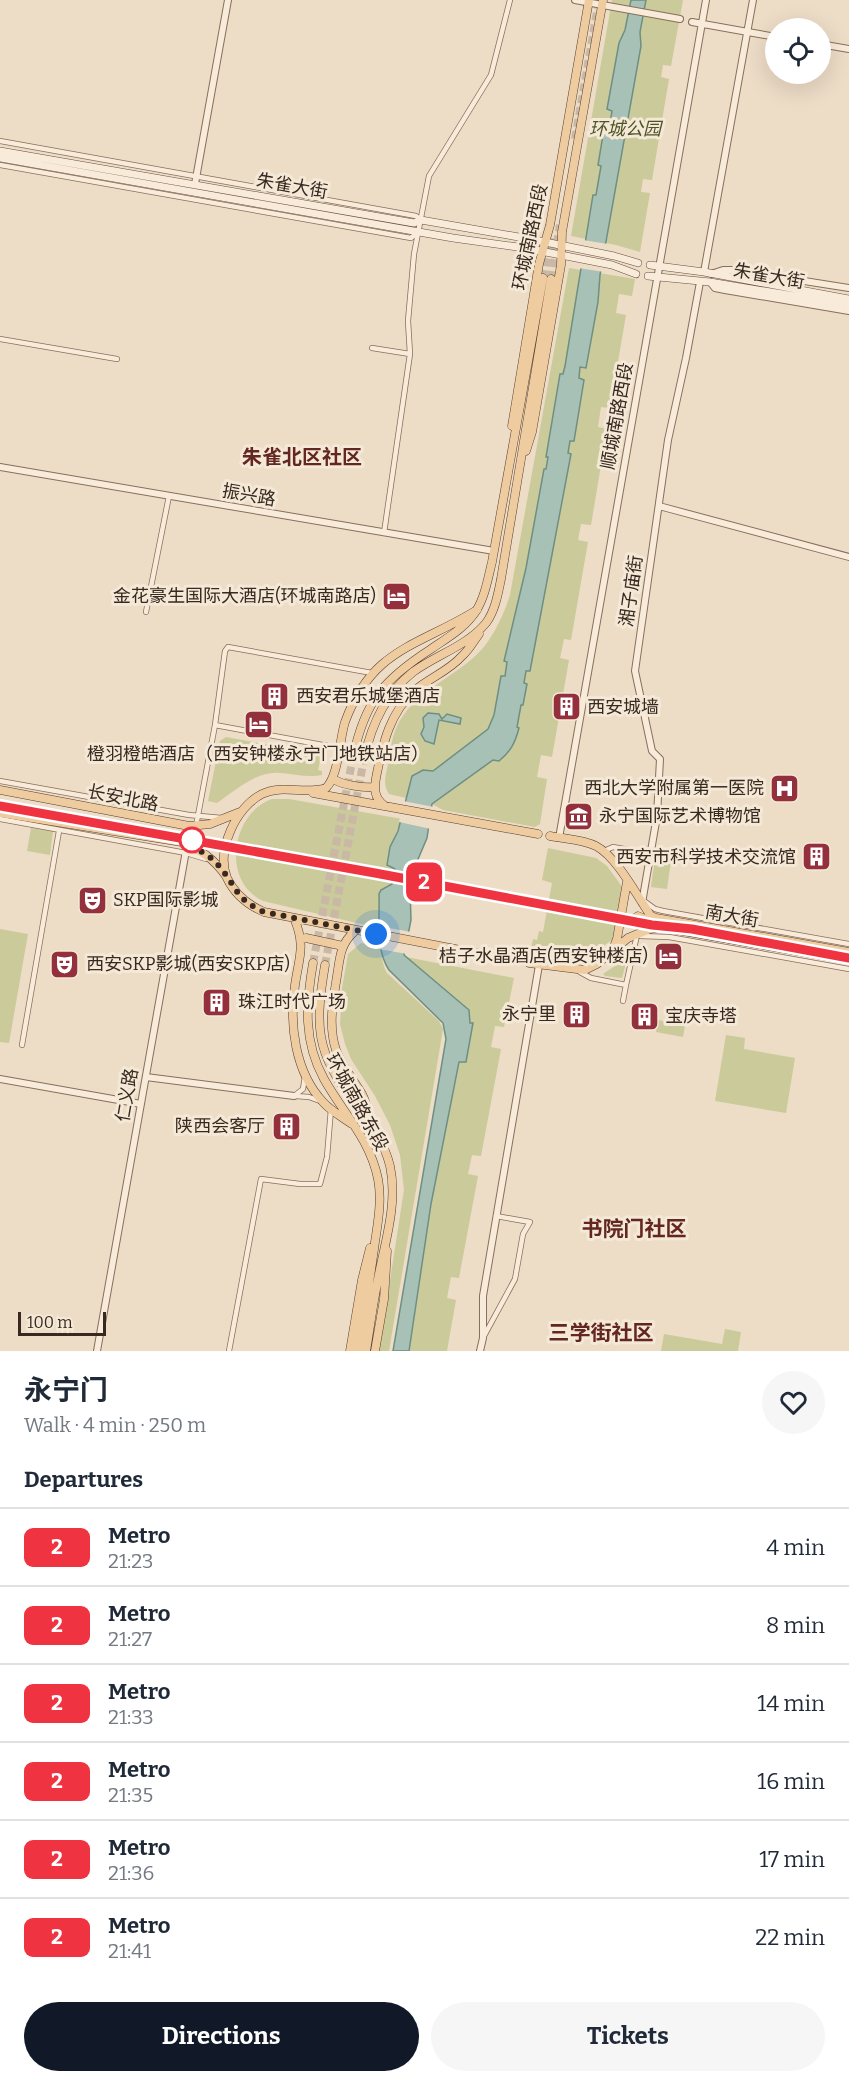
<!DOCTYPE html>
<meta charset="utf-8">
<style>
:root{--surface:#fff;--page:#f6f6f7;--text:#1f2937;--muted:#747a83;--line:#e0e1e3;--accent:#111827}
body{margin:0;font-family:Bitter,"Noto Sans SC",serif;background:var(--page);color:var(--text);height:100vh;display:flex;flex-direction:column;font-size:22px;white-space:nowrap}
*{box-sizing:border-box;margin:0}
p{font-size:20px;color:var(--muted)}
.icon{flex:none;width:33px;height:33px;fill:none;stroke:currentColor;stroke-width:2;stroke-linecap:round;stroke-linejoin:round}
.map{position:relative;height:1351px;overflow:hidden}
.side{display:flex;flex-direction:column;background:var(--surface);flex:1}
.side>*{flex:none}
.badge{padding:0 12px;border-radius:9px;font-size:21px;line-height:39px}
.buttons{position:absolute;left:765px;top:18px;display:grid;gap:12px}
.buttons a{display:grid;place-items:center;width:66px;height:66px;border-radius:50%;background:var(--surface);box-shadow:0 6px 24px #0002;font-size:30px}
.scale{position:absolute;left:18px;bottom:15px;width:88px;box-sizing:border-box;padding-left:6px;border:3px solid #382920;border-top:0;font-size:16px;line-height:21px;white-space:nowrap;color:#382920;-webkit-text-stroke:4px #f4e8d6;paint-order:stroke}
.you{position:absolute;width:30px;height:30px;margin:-15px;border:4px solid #fff;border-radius:50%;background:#1a73e8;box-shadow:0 0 0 9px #1a73e833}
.map>.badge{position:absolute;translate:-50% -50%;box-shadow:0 0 0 3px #fff}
h2{padding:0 24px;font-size:22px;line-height:54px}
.round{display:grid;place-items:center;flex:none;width:63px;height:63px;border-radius:32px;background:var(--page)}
.head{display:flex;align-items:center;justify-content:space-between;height:102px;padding:0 24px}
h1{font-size:28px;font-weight:700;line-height:45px}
.button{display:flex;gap:12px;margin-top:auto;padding:12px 24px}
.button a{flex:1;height:69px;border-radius:36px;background:var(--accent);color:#fff;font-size:24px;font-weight:700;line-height:69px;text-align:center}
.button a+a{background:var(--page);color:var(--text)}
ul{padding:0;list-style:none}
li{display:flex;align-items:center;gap:18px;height:78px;padding:0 24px;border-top:2px solid var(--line)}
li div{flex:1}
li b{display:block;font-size:22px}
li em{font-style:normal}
li .badge{min-width:66px;font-weight:700;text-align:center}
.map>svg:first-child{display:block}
.green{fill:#cbca9a}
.water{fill:#a8c1b6;stroke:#6e8f83;stroke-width:1.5}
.pier{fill:#eddcc6}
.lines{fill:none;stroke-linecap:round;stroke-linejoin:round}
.primary-tunnel{stroke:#c9b8a5;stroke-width:8;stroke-dasharray:8 4;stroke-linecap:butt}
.minor-casing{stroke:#886e5d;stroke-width:6}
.tertiary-casing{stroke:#886e5d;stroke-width:8}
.secondary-casing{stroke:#694f40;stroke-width:8}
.primary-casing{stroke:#563d30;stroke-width:9}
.minor{stroke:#f8ebd9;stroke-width:4.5}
.tertiary{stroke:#f8ebd9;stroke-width:6}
.secondary{stroke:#f8ebd9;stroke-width:7}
.primary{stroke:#eecca0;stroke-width:8}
.line-casing{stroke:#fff;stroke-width:14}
.line{stroke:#ef3340;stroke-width:9}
.walk{stroke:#382920;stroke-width:6;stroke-dasharray:0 10.8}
.stop-dot{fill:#fff;stroke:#ef3340;stroke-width:3}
.labels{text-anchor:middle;stroke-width:6;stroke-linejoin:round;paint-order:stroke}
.park-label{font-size:18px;font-style:italic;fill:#4e5427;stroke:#f4e8d6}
.street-label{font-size:18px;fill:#382920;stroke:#f4e8d6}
.poi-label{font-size:18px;fill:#382920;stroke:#f4e8d6;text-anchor:start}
.neighbourhood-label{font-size:20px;font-weight:bold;fill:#632621;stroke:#f4e8d6}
.quarter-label{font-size:21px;font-weight:bold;fill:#632621;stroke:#f4e8d6}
</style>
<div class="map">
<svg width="849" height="1351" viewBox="0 0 849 1351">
<rect width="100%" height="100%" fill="#eddcc6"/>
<path class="green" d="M612,0H683L671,66L663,65L661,77L669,79L652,180L643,179L641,192L650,193L640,252L616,245L571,236Z
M569,268L635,279L632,296L619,294L616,313L626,315L610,408L601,407L598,427L607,429L591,525L581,524L578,540L588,542L571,640L564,639L560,658L569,660L552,757L541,755L537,777L547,779L540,824L535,827L443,810L432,804L389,794C382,784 386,775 388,764C390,755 391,745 393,737C406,692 455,680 483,648C495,633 504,614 510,595Z
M226,737L318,754L321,757L318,770L322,771V775C307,778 295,774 280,773C256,771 236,790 217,803L208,801L220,741Z
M272,799H289L402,819L390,847L387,865L395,869L392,884L386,886L378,928L263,901C221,882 231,813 272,799Z
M31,828L53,831L50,855L27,851Z
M548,848L596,858L607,866L623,888L613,939L589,957L579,961L530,954L533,939L537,940L539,931L543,932L552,883L542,880Z
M655,858L671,861L667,889L651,887Z
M0,929L28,934L9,1043L0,1042Z
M361,943C394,948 375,949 387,973L439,1021L443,1029L389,1351H379L404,1190L400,1155L390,1125L375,1096L351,1059L345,1044L340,1024L342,988L348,954Z
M406,957L514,978L504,1027L495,1026L491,1047L501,1049L481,1156L472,1155L468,1174L478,1176L459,1278L451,1277L447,1298L456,1300L447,1351H409L431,1204L460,1061L465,1062L473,1023H470L468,1010Z
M624,960L626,963L622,978L605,976L603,974Z
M658,1020L685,1026L683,1037L656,1032Z
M726,1035L745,1038L744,1049L795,1058L786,1113L715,1101Z
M725,1329L741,1332L738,1351H661L664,1334L722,1344Z"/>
<path class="water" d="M631,0H646L640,32L641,46L600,275L598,302L586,368L580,367L579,378L584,380L574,441H570L568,453L571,454L530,671H526L524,683L527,684L523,705H521L517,727L519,728C515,743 511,751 499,761L493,760L432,804L427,838L416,864L407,867L404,881L410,888L411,920L404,955L469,1010L470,1023H473L466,1062H459L431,1204L409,1351H393L446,1039L443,1023L389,970C375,949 380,919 379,894L381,890L392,884L395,869L387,865L390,847L398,831L412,776L423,770L433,771L488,729L494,715L501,676H505L507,662L504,661L526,568L544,469H546L548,457H546L560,374H563L565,366L593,195H596L601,166L598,165L605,123H610L612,111L607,109L619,43L625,30Z
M428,713L439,714L442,719L447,714L461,718L460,724L439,720L434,744L425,741L421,734L424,727L423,718Z"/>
<path class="pier" d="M583,240L608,244L604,272L578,268Z
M403,801L434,807L431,829L399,822Z
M378,926L411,932L407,954L379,949L376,933Z"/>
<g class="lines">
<path class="primary-tunnel" d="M575,139L599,0
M543,278L550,238
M551,279L560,225
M313,963L353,757
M325,965L364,759"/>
<defs>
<path id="minor" d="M0,141L416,216L421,220
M0,165L411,238L418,232
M0,339L117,359
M372,348L410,354
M384,533L410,354L408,321L414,254L429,176L491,75L510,0
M146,612L169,496
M215,725L225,651L228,647L372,673
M0,781L189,815L222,818
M0,819L186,853L206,859
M196,826L215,725L339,748
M604,851L613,847L651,854
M644,901L655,909L663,911L849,944
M640,936L669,937L849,969
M580,972L591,978L626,985L637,935
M623,1001L626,985
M22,1045L59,831
M294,1096L303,1089L305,1076
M296,1096L309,1097L320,1101
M484,1336L515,1279L523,1234L530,1222L496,1216
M229,1351L261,1179L300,1184H320L327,1157L331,1109"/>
<path id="tertiary" d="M575,0L680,19
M692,22L776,37
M820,44L849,49
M195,184L228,0
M704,272L753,0
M711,274L723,270H734L849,288
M710,282L715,288L725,290L849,311
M0,467L494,551
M659,506L849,557
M559,838L706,0
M642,903L657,816L660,759L652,751L635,671L668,440L686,358L700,282
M146,1077L294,1096
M0,1079L141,1104
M97,1351L187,845
M480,1351L483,1338V1296L539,965"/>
<path id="secondary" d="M0,151L414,223L421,220L530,239L614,256L638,263
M0,158L453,238L525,248L612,265L636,274
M650,265L704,272L849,299
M648,276L710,282L849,305"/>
<path id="primary" d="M512,426L539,264L550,225L589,0
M526,451L532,432L561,265L562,232L603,0
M477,610C417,647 372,648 345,722C339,741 339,775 326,788C305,795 283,784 262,794C236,807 216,850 227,878C235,895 248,905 264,912L517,961
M353,757C365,701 383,680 431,649C447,638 465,628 476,611C485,597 488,578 492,562L543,278
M364,759C371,726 385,694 413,672C436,655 467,646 486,623C495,611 498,594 501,579L551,279
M333,779C343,785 362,788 375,787
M0,790L189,826L210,824L240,812
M313,793L538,834
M385,806C373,798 374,787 377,773C383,743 390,713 414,691C429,678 449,671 462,656C469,650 473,642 479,634
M0,813L182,842C201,850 214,859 226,876
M550,836C565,839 582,839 596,846C617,857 637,896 651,916L656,918L849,952
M294,918C306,946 299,957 295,985C289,1025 295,1072 323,1102C331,1111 342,1117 352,1124
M655,926L637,923L634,919L638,916L647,920H658
M355,931C340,944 340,957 337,976C333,1001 328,1026 336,1050C342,1066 353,1079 362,1094C366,1101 368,1112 370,1120
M302,939L306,938L343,946
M613,949L617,939L627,882
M313,963C306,1004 303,1041 324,1079C343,1113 370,1139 378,1179C382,1200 378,1222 375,1242C370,1279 364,1315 358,1351
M529,963L585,970L597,964L628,938L650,929L660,927L849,960
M325,965C315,1024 315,1053 354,1102C369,1122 384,1141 390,1166C398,1203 385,1242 378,1279C373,1303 370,1327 366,1351
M350,1351L362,1280L370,1248
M375,1351L384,1299L387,1251"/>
</defs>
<use href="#minor" class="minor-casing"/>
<use href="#tertiary" class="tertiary-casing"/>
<use href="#secondary" class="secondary-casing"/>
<use href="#primary" class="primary-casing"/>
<use href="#minor" class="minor"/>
<use href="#tertiary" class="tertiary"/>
<use href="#secondary" class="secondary"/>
<use href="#primary" class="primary"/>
</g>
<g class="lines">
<defs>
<path id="line" d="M0,806L375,873L652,925L692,929L849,958"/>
</defs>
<use href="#line" class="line-casing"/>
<use href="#line" class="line"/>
<path class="walk" d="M192,840L188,845C199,850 210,855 219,866C237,887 235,899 264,912L376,934"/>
</g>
<defs>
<symbol id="hotel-square" viewBox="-11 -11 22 22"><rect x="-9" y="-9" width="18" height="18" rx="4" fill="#942f3c" stroke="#f4e8d6"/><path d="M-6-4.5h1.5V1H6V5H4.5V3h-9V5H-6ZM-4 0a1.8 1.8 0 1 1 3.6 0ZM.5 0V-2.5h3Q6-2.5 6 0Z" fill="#fff"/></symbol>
<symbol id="building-square" viewBox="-11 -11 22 22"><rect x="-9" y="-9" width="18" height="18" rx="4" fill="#942f3c" stroke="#f4e8d6"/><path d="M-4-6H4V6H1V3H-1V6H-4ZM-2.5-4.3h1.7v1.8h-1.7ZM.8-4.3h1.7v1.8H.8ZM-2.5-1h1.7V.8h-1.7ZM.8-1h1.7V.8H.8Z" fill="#fff"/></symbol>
<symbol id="hospital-square" viewBox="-11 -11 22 22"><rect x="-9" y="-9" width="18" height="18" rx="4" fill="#942f3c" stroke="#f4e8d6"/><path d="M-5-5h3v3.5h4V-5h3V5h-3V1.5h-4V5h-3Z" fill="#fff"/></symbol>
<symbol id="museum-square" viewBox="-11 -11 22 22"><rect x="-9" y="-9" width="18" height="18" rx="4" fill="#942f3c" stroke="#f4e8d6"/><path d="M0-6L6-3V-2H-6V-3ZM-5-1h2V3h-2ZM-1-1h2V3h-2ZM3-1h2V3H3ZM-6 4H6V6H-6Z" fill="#fff"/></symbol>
<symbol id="theatre-square" viewBox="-11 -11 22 22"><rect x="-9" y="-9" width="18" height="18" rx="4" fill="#942f3c" stroke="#f4e8d6"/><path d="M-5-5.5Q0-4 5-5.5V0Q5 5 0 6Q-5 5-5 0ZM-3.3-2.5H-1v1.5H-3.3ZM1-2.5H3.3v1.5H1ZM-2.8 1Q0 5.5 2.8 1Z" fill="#fff"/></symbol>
</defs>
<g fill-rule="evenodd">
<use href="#hotel-square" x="380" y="580" width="33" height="33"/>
<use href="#building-square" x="258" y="680" width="33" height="33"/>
<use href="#building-square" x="550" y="690" width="33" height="33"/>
<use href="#hotel-square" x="242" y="708" width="33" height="33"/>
<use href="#hospital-square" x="768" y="772" width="33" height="33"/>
<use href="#museum-square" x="562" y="800" width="33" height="33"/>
<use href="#building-square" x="800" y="840" width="33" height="33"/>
<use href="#theatre-square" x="76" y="884" width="33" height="33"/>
<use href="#hotel-square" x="652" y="940" width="33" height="33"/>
<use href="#theatre-square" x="48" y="948" width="33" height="33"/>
<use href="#building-square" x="200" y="986" width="33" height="33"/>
<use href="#building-square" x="560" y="998" width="33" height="33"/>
<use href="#building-square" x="628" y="1000" width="33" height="33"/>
<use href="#building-square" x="270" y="1110" width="33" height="33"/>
</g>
<circle class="stop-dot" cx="192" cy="840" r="12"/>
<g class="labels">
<g class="park-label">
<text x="625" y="135">环城公园</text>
</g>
<g class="street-label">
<text transform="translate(292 186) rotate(10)" y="6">朱雀大街</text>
<text transform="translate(530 237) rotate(-78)" y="6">环城南路西段</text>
<text transform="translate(769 276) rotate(10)" y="6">朱雀大街</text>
<text transform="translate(617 416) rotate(-80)" y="6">顺城南路西段</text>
<text transform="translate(249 495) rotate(10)" y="6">振兴路</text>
<text transform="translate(631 591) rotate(-82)" y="6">湘子庙街</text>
<text transform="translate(123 798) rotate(11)" y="6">长安北路</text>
<text transform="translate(732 916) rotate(10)" y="6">南大街</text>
<text transform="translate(127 1095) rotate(-80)" y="6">仁义路</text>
<text transform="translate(357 1102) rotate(61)" y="6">环城南路东段</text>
</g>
<g class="poi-label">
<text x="376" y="602" text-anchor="end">金花豪生国际大酒店(环城南路店)</text>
<text x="296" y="702">西安君乐城堡酒店</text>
<text x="587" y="713">西安城墙</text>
<text x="258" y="760" text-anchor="middle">橙羽橙皓酒店（西安钟楼永宁门地铁站店）</text>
<text x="764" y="794" text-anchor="end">西北大学附属第一医院</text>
<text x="599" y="822">永宁国际艺术博物馆</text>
<text x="796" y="863" text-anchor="end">西安市科学技术交流馆</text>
<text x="113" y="906">SKP国际影城</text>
<text x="648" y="962" text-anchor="end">桔子水晶酒店(西安钟楼店)</text>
<text x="86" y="970">西安SKP影城(西安SKP店)</text>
<text x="238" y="1008">珠江时代广场</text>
<text x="556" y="1020" text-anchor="end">永宁里</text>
<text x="665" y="1022">宝庆寺塔</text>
<text x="265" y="1132" text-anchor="end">陕西会客厅</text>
</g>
<g class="neighbourhood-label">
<text x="302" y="464">朱雀北区社区</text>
</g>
<g class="quarter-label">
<text x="634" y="1236">书院门社区</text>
<text x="601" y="1340">三学街社区</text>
</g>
</g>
</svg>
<div class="buttons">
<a><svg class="icon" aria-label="locate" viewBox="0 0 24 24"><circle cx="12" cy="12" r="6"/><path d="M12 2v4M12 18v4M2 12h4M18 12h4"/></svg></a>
</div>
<div class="scale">100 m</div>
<div class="you" style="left:376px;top:934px"></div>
<b class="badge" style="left:424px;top:882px;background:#ef3340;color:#fff">2</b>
</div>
<section class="side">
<div class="head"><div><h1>永宁门</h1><p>Walk · 4 min · 250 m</p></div><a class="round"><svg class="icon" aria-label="heart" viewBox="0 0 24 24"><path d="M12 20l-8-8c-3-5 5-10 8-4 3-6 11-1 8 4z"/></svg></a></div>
<h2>Departures</h2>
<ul>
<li><span class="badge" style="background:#ef3340;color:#fff">2</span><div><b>Metro</b><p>21:23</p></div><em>4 min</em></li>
<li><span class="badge" style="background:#ef3340;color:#fff">2</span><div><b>Metro</b><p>21:27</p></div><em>8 min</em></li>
<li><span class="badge" style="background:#ef3340;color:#fff">2</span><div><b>Metro</b><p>21:33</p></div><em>14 min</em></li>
<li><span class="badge" style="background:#ef3340;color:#fff">2</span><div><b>Metro</b><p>21:35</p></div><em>16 min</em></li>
<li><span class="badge" style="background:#ef3340;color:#fff">2</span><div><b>Metro</b><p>21:36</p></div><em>17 min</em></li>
<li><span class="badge" style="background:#ef3340;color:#fff">2</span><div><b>Metro</b><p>21:41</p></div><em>22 min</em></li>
</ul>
<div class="button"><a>Directions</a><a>Tickets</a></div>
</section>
